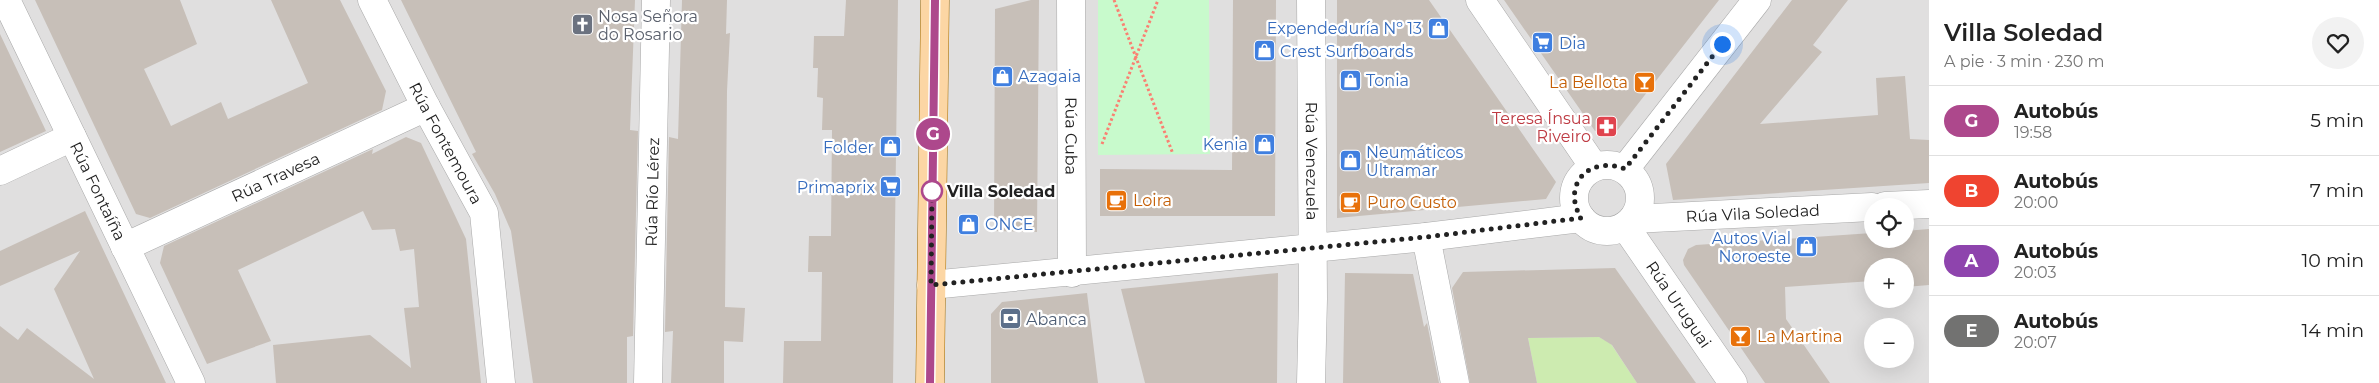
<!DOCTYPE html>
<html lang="es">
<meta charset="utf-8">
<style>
:root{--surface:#fff;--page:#f2f2f2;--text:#222;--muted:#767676;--line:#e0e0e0}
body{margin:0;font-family:Montserrat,sans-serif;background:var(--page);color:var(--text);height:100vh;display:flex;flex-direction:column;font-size:19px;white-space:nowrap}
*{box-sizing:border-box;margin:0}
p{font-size:16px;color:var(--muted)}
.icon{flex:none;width:28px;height:28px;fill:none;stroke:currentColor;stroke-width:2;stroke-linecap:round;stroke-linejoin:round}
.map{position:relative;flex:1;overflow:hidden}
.side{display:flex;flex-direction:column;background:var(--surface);width:450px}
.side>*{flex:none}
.badge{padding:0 10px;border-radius:16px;font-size:18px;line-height:32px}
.tools{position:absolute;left:1864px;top:198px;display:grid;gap:10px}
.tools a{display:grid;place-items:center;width:50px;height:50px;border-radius:50%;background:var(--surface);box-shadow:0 5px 20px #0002;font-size:25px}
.you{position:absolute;width:25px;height:25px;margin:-12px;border:4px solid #fff;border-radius:50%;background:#1a73e8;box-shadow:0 0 0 8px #1a73e833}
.map>.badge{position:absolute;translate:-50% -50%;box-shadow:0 0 0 2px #fff}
.round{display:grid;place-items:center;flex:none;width:52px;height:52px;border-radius:26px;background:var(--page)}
.overview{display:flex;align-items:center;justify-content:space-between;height:85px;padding:0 15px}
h1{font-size:24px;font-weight:600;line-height:38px}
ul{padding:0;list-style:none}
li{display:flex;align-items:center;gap:15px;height:70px;padding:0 15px;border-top:1px solid var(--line)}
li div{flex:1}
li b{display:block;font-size:19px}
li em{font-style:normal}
li .badge{min-width:55px;font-weight:700;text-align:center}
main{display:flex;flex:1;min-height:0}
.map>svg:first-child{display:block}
.residential{fill:#e0dfdf;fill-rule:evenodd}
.grass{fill:#cdebb0}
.park{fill:#c8facc}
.building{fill:#c7bfb8}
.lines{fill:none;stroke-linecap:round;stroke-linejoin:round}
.minor-casing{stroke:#a9a9a9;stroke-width:29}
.major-casing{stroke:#a06b00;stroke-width:29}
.path{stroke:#fa8072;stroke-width:3;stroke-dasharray:2.5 2.5;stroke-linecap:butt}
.minor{stroke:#fff;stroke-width:28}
.major{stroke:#fcd6a4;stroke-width:28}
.line-casing{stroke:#fff;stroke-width:11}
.line{stroke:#ad488c;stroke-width:8}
.walk{stroke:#222;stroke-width:5;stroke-dasharray:0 9}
.stop-dot{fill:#fff;stroke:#ad488c;stroke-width:2.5}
.labels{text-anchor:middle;stroke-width:4.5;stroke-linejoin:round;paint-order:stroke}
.worship-label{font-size:16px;fill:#5b616d;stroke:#fff;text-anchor:start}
.shop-label{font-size:16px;fill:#366cbe;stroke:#fff;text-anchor:start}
.food-label{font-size:16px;fill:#c56008;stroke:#fff;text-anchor:start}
.health-label{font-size:16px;fill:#be3a42;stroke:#fff;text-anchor:end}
.street-label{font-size:16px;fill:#222;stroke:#fff}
.stop-label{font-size:16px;font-weight:bold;fill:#222;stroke:#fff;text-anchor:start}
.service-label{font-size:16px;fill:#4e5e75;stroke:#fff;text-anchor:start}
</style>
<main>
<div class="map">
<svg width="1929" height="383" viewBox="0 0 1929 383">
<rect width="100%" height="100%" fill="#f2efe9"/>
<path class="residential" d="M0,0H1929V383H0ZM1872,206H1905V239H1872ZM1872,266H1905V299H1872ZM1872,326H1905V359H1872Z"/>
<path class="grass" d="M1599,337L1604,340L1607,338L1637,383H1537L1528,338Z"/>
<path class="park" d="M1098,0H1209L1210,154L1098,155Z"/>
<path class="building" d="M35,0H180L197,44L144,69L171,126L221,102L228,119L308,83L271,0H340L386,91L382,110L150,218L136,214Z
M401,0H635L630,130L638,131L633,336L627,337V383H533L511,231L495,194L472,154L476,152Z
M682,0H727L726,34L730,33L727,91L725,307L745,308L743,342L724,341V383H671L673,331L665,332L669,137L678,139Z
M846,0H898L893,383H783L784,341H821L822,272H808L809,236H831L832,130H822L823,98L817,97L818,68H813L814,36H844Z
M1031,0H1039L1037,232L994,231L995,9Z
M1233,0H1276L1275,216H1100V169L1232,170Z
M1337,0H1429L1556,182L1546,199L1337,218Z
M1504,0H1719L1616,132L1610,134L1595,131Z
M1792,0H1848L1813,45L1822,52L1760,124L1878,115L1876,78L1905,76L1910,139L1929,140V183L1673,200L1666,164Z
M0,34L46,131L0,152Z
M406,137L421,143L466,239L481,383H276L273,345L370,335L411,368L404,308L419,307L414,249L400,251L395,229L372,230L363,211L238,270L271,341L207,364L160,263L164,246L373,149L372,154Z
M85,211L166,383H0V326L18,340L27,328L94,379L54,289L80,251L0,286V251Z
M1929,229V285L1905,287V266H1872V281L1785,287L1786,319L1830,383H1765L1684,265L1683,260L1688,249L1696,245L1872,233V239H1905V231Z
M1615,268L1696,383H1637L1612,345L1599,337L1528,338L1537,383H1470L1452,288L1463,272Z
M1278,273L1277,383H1145L1121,289Z
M1345,273L1413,274L1424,327L1427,323L1439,383H1343Z
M1087,293L1098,383H991V314L1002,302Z"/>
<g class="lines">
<defs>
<g id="minor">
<path id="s1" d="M6,0L191,383"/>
<path id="s2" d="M372,0L426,107L484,213L501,383"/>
<path id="s3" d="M1071,0L1072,273"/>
<path id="s4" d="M1311,0L1313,299L1311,383"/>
<path d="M1480,0L1594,167"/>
<circle cx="1607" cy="198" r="33"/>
<path d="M1625,169L1757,0"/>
<path d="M0,171L72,137"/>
<path d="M1885,206L1929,204"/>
<path id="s5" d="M1633,219L1872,207"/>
<path id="s6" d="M1625,226L1733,383"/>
<path d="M1426,237L1455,383"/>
<path id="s7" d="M125,247L426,107"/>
<path d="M931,285L1426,237L1581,218"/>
<path id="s8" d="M648,383L656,0"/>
</g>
<path id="major" d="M930,383L935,0"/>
</defs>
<use href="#minor" class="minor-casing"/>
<use href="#major" class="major-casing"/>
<path class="path" d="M1114,0L1173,154
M1102,144L1158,0"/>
<use href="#minor" class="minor"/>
<use href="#major" class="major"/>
</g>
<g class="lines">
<defs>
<path id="line" d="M930,383L935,0"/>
</defs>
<use href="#line" class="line-casing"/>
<use href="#line" class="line"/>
<path class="walk" d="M932,191L931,285L1426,237L1581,218C1561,184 1590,155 1625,169L1722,44"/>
</g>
<defs>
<symbol id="church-square" viewBox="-11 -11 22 22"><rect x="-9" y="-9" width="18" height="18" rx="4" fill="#6b7280" stroke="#fff"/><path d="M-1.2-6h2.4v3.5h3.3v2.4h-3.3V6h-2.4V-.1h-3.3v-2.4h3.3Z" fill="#fff"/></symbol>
<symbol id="shop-square" viewBox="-11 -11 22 22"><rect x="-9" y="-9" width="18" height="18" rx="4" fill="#3f7fe0" stroke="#fff"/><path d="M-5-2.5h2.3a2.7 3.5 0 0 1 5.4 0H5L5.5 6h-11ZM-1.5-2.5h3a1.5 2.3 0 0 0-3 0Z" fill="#fff"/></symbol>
<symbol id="supermarket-square" viewBox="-11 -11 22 22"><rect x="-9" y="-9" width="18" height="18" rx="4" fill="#3f7fe0" stroke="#fff"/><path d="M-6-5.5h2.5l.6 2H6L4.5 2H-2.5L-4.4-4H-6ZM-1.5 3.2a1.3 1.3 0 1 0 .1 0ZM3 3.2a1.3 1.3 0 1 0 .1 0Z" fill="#fff"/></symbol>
<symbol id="bar-square" viewBox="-11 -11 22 22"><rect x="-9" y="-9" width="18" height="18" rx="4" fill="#e8710a" stroke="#fff"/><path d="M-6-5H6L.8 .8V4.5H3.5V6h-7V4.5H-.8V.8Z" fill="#fff"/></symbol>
<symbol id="pharmacy-square" viewBox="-11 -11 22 22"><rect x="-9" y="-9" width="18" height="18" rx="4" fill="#e0444e" stroke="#fff"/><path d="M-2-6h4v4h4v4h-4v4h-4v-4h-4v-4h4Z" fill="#fff"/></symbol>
<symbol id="cafe-square" viewBox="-11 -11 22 22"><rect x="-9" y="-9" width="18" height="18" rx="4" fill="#e8710a" stroke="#fff"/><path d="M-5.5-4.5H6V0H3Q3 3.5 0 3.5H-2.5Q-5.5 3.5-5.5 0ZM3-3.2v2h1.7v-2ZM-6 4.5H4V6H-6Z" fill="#fff"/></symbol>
<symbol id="bank-square" viewBox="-11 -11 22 22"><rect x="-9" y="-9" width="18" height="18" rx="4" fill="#5c6f8a" stroke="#fff"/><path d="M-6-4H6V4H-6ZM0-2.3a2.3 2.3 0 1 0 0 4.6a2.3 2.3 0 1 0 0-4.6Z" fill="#fff"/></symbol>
</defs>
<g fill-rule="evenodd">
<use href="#church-square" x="570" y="12" width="25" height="25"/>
<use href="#shop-square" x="1426" y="16" width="25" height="25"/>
<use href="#supermarket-square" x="1530" y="30" width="25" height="25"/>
<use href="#shop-square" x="1252" y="38" width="25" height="25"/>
<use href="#shop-square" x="990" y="64" width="25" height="25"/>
<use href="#shop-square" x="1338" y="68" width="25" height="25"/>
<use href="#bar-square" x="1632" y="70" width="25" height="25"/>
<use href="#pharmacy-square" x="1594" y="114" width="25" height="25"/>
<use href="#shop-square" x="1252" y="132" width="25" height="25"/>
<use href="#shop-square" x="878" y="134" width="25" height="25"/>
<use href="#shop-square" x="1338" y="148" width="25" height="25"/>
<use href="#supermarket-square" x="878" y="174" width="25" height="25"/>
<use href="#cafe-square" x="1104" y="188" width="25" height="25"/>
<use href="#cafe-square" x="1338" y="190" width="25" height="25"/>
<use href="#shop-square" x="956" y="212" width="25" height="25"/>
<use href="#shop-square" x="1794" y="234" width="25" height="25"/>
<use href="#bank-square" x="998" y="306" width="25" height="25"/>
<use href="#bar-square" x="1728" y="324" width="25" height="25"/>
</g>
<circle class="stop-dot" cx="932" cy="191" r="10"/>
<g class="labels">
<g class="worship-label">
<text x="598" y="22">Nosa Señora<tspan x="598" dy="18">do Rosario</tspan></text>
</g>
<g class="shop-label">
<text x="1422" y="34" text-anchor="end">Expendeduría Nº 13</text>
<text x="1559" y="49">Dia</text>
<text x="1280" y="57">Crest Surfboards</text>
<text x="1018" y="82">Azagaia</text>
<text x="1366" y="86">Tonia</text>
<text x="1248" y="150" text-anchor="end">Kenia</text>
<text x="874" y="153" text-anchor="end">Folder</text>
<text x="1366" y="158">Neumáticos<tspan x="1366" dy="18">Ultramar</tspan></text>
<text x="875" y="193" text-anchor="end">Primaprix</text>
<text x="985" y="230">ONCE</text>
<text x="1791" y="244" text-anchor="end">Autos Vial<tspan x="1791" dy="18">Noroeste</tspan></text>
</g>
<g class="food-label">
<text x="1628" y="88" text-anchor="end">La Bellota</text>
<text x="1133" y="206">Loira</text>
<text x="1367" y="208">Puro Gusto</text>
<text x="1757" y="342">La Martina</text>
</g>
<g class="health-label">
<text x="1591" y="124">Teresa Ínsua<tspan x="1591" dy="18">Riveiro</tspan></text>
</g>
<g class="street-label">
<text dy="6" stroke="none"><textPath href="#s3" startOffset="136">Rúa Cuba</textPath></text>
<text dy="6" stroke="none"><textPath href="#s2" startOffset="161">Rúa Fontemoura</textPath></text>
<text dy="6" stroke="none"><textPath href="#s4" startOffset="161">Rúa Venezuela</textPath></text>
<text dy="6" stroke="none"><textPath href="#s7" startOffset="166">Rúa Travesa</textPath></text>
<text dy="6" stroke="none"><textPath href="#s1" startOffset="212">Rúa Fontaíña</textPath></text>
<text dy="6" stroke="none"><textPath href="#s8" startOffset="191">Rúa Río Lérez</textPath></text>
<text dy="6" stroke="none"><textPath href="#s5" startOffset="120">Rúa Vila Soledad</textPath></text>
<text dy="6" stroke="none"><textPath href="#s6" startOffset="95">Rúa Uruguai</textPath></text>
</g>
<g class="stop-label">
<text x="947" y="197">Villa Soledad</text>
</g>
<g class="service-label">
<text x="1026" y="325">Abanca</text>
</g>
</g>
</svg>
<div class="tools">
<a><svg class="icon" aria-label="locate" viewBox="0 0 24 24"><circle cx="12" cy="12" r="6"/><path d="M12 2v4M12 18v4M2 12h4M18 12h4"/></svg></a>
<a>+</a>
<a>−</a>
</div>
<div class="you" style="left:1722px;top:44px"></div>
<b class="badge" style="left:933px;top:134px;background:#ad488c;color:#fff">G</b>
</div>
<section class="side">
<div class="overview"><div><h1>Villa Soledad</h1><p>A pie · 3 min · 230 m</p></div><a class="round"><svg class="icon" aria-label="heart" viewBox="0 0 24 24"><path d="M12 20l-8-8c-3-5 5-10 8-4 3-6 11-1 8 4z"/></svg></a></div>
<ul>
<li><span class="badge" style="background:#ad488c;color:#fff">G</span><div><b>Autobús</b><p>19:58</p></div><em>5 min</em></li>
<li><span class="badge" style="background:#ef4430;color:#fff">B</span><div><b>Autobús</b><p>20:00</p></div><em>7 min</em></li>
<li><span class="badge" style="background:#8e44ad;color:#fff">A</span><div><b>Autobús</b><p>20:03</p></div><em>10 min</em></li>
<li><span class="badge" style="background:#727271;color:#fff">E</span><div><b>Autobús</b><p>20:07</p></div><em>14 min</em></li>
</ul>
</section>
</main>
